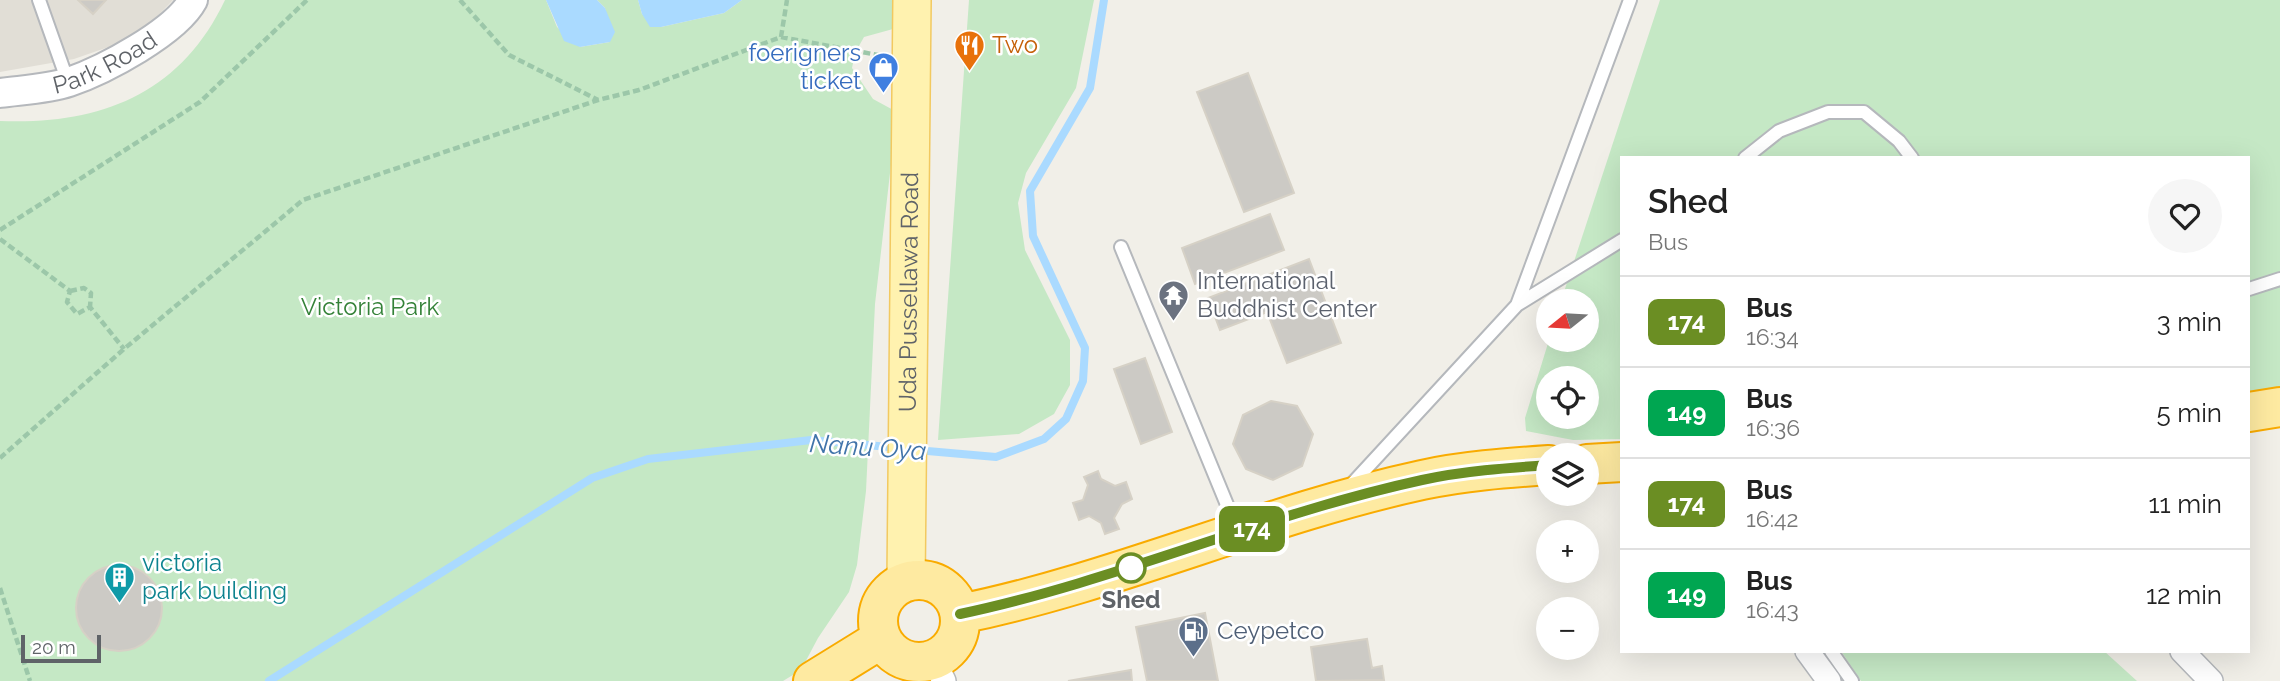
<!DOCTYPE html>
<meta charset="utf-8">
<style>
:root{--surface:#fff;--page:#f6f6f6;--text:#222;--muted:#767676;--line:#e0e0e0}
body{margin:0;font-family:Raleway,sans-serif;background:var(--page);color:var(--text);height:100vh;display:flex;flex-direction:column;font-size:26px;white-space:nowrap}
*{box-sizing:border-box;margin:0}
p{font-size:23px;color:var(--muted)}
.icon{flex:none;width:38px;height:38px;fill:none;stroke:currentColor;stroke-width:2;stroke-linecap:round;stroke-linejoin:round}
.map{position:relative;flex:1;overflow:hidden}
.side{position:absolute;left:1620px;top:156px;width:630px;height:497px;display:flex;flex-direction:column;background:var(--surface);border-radius:0px;box-shadow:0 7px 28px #0002}
.side>*{flex:none}
.badge{padding:0 14px;border-radius:10px;font-size:24px;line-height:46px}
.needle{width:46px;rotate:252deg}
.fabs{position:absolute;left:1536px;top:289px;display:grid;gap:14px}
.fabs a{display:grid;place-items:center;width:63px;height:63px;border-radius:50%;background:var(--surface);box-shadow:0 7px 28px #0002;font-size:35px}
.scale{position:absolute;left:21px;bottom:18px;width:80px;box-sizing:border-box;padding-left:7px;border:4px solid #5f6368;border-top:0;font-size:19px;line-height:24px;white-space:nowrap;color:#5f6368;-webkit-text-stroke:5px #fff;paint-order:stroke}
.map>.badge{position:absolute;translate:-50% -50%;box-shadow:0 0 0 4px #fff}
.round{display:grid;place-items:center;flex:none;width:74px;height:74px;border-radius:37px;background:var(--page)}
.overview{display:flex;align-items:center;justify-content:space-between;height:119px;padding:0 28px}
h1{font-size:33px;font-weight:600;line-height:52px}
ul{padding:0;list-style:none}
li{display:flex;align-items:center;gap:21px;height:91px;padding:0 28px;border-top:2px solid var(--line)}
li div{flex:1}
li b{display:block;font-size:26px}
li em{font-style:normal}
li .badge{min-width:77px;font-weight:700;text-align:center}
.map>svg:first-child{display:block}
.education{fill:#e1ded6}
.green{fill:#c5e8c5;fill-rule:evenodd}
.water{fill:#aadaff}
.lines{fill:none;stroke-linecap:round;stroke-linejoin:round}
.stream{stroke:#aadaff;stroke-width:8}
.building{fill:#cccac5;stroke:#d6d1c6;stroke-width:2}
.service-casing{stroke:#b5b8bc;stroke-width:16}
.minor-casing{stroke:#b5b8bc;stroke-width:26}
.tertiary-casing{stroke:#b5b8bc;stroke-width:32}
.primary-casing{stroke:#f2c960;stroke-width:40}
.trunk-casing{stroke:#f9ab00;stroke-width:42}
.path{stroke:#9cc7a9;stroke-width:4.5;stroke-dasharray:7 3.5;stroke-linecap:butt}
.service{stroke:#fff;stroke-width:12}
.minor{stroke:#fff;stroke-width:23}
.tertiary{stroke:#fff;stroke-width:28}
.primary{stroke:#fff2af;stroke-width:37}
.trunk{stroke:#feeaa1;stroke-width:38}
.line-casing{stroke:#fff;stroke-width:16}
.line{stroke:#6b8e23;stroke-width:10}
.stop-dot{fill:#fff;stroke:#6b8e23;stroke-width:3.5}
.labels{text-anchor:middle;stroke-width:5;stroke-linejoin:round;paint-order:stroke}
.food-label{font-size:24px;fill:#c56008;stroke:#fff;text-anchor:start}
.shop-label{font-size:24px;fill:#366cbe;stroke:#fff;text-anchor:end}
.street-label{font-size:24px;fill:#5f6368;stroke:#fff}
.worship-label{font-size:24px;fill:#5b616d;stroke:#fff;text-anchor:start}
.park-label{font-size:24px;fill:#348238;stroke:#fff}
.culture-label{font-size:24px;fill:#0d838f;stroke:#fff;text-anchor:start}
.stop-label{font-size:24px;font-weight:bold;fill:#5f6368;stroke:#fff}
.service-label{font-size:24px;fill:#4e5e75;stroke:#fff;text-anchor:start}
.water-label{font-size:26px;font-style:italic;fill:#4174aa;stroke:#fff}
</style>
<div class="map">
<svg width="2280" height="681" viewBox="0 0 2280 681">
<rect width="100%" height="100%" fill="#f1efe8"/>
<path class="education" d="M0,0H173L145,29L117,44L74,59L0,72Z"/>
<path class="green" d="M225,0H546L557,27L580,47L610,42L605,8L597,0H638L642,14L661,27L724,13L742,0H897L893,29L864,37L855,53L852,68L873,99L897,112L875,304L866,491L857,565L849,592L818,638L801,670L783,681H0V121C99,125 180,95 225,0Z
M969,0H1094L1076,88L1026,173L1018,203L1025,250L1070,340V385L1054,414L1019,434L938,440Z
M1660,0H2280V391L2249,395V158H1622V439L1573,440L1526,431L1525,418L1549,340H1587V301H1561ZM1549,378H1587V416H1549Z
M1841,651H2104L2137,681H1861Z"/>
<path class="water" d="M546,0H597L605,8L615,32L610,42L580,47L564,41Z
M638,0H742L724,13L661,27H650L642,14Z"/>
<g class="lines">
<path class="stream" d="M916,450L996,457L1044,439L1066,419L1083,381L1085,348L1033,236L1030,191L1090,88L1104,0
M269,681L592,478L648,459L811,440L900,448"/>
</g>
<path class="building" d="M78,0H106L93,14Z
M1248,73L1294,193L1244,212L1197,92Z
M1270,214L1284,250L1195,284L1182,248Z
M1309,259L1341,343L1287,363L1267,312L1220,330L1208,298Z
M1145,358L1172,432L1141,444L1114,369Z
M1271,401L1297,406L1313,434L1302,466L1273,480L1246,469L1233,444L1243,415Z
M1098,471L1101,479L1115,486L1126,482L1132,499L1122,504L1114,518L1119,529L1105,534L1101,523L1089,516L1079,520L1073,503L1083,500L1088,485L1084,477Z
M76 608a43 43 0 1 1 86 0a43 43 0 1 1-86 0Z
M1205,613L1218,681H1147L1136,627Z
M1367,639L1372,668L1382,666L1384,680L1316,681L1311,647Z
M1131,670L1132,681H1068Z"/>
<g class="lines">
<defs>
<path id="service" d="M39,0L68,82
M1745,158L1779,131L1828,112H1864L1899,141L1912,158
M1121,247L1237,529
M2249,289L2280,279
M1517,305L1622,240
M1351,485L1517,305L1630,0
M1831,651L1852,681"/>
<path id="minor" d="M1807,651L1829,681
M2182,651L2211,681
M934,660L944,681"/>
<g id="tertiary">
<path id="s1" d="M0,93C22,90 48,89 69,82C104,70 176,32 193,0"/>
</g>
<g id="primary">
<path id="s2" d="M906,582L912,0"/>
</g>
<path id="trunk" d="M2249,412L2280,407
M1587,464L1622,462
M878 621a41 41 0 1 1 82 0a41 41 0 1 1-82 0Z
M960,614C1117,582 1265,514 1422,480C1463,471 1506,468 1549,465
M813,681L881,639"/>
</defs>
<use href="#service" class="service-casing"/>
<use href="#minor" class="minor-casing"/>
<use href="#tertiary" class="tertiary-casing"/>
<use href="#primary" class="primary-casing"/>
<use href="#trunk" class="trunk-casing"/>
<path class="path" d="M460,0L509,55L598,100
M781,37L787,0
M0,230L200,102L307,0
M0,239L70,291L67,302L77,314L90,307L124,349
M70,291L84,288L91,293L90,307
M0,458L124,349L303,200L598,100L639,90L781,37L883,56
M0,588L30,681"/>
<use href="#service" class="service"/>
<use href="#minor" class="minor"/>
<use href="#tertiary" class="tertiary"/>
<use href="#primary" class="primary"/>
<use href="#trunk" class="trunk"/>
</g>
<g class="lines">
<defs>
<path id="line" d="M960,614C1117,581 1265,514 1422,480C1463,471 1506,468 1549,465"/>
</defs>
<use href="#line" class="line-casing"/>
<use href="#line" class="line"/>
</g>
<defs>
<symbol id="restaurant-pin" viewBox="-11 -11 22 30"><path d="M0 17L-7.5 6A9.5 9.5 0 1 1 7.5 6Z" fill="#e8710a" stroke="#fff"/><path d="M-5-6h1v4h1v-4h1v4h1v-4h1v5L-1.5 .5V6h-2V.5L-5-1ZM5-6V6H3V1.5H1.5Q1.5-4 5-6Z" fill="#fff"/></symbol>
<symbol id="shop-pin" viewBox="-11 -11 22 30"><path d="M0 17L-7.5 6A9.5 9.5 0 1 1 7.5 6Z" fill="#3f7fe0" stroke="#fff"/><path d="M-5-2.5h2.3a2.7 3.5 0 0 1 5.4 0H5L5.5 6h-11ZM-1.5-2.5h3a1.5 2.3 0 0 0-3 0Z" fill="#fff"/></symbol>
<symbol id="temple-pin" viewBox="-11 -11 22 30"><path d="M0 17L-7.5 6A9.5 9.5 0 1 1 7.5 6Z" fill="#6b7280" stroke="#fff"/><path d="M0-6L5-2H3V0L6.5 2.5H4V6H1.5V3h-3V6H-4V2.5H-6.5L-3 0V-2H-5Z" fill="#fff"/></symbol>
<symbol id="building-pin" viewBox="-11 -11 22 30"><path d="M0 17L-7.5 6A9.5 9.5 0 1 1 7.5 6Z" fill="#0f9aa8" stroke="#fff"/><path d="M-4-6H4V6H1V3H-1V6H-4ZM-2.5-4.3h1.7v1.8h-1.7ZM.8-4.3h1.7v1.8H.8ZM-2.5-1h1.7V.8h-1.7ZM.8-1h1.7V.8H.8Z" fill="#fff"/></symbol>
<symbol id="fuel-pin" viewBox="-11 -11 22 30"><path d="M0 17L-7.5 6A9.5 9.5 0 1 1 7.5 6Z" fill="#5c6f8a" stroke="#fff"/><path d="M-5.5-6h7V0h2V4h1.3V-2.5L3-4.5l.8-.8L6-3V5H2.5V1h-1V6h-7ZM-4.2-4.7v3.2H.2V-4.7Z" fill="#fff"/></symbol>
</defs>
<g fill-rule="evenodd">
<use href="#restaurant-pin" x="952" y="28" width="35" height="47"/>
<use href="#shop-pin" x="866" y="50" width="35" height="47"/>
<use href="#temple-pin" x="1156" y="278" width="35" height="47"/>
<use href="#building-pin" x="102" y="560" width="35" height="47"/>
<use href="#fuel-pin" x="1176" y="614" width="35" height="47"/>
</g>
<circle class="stop-dot" cx="1131" cy="568" r="14"/>
<g class="labels">
<g class="food-label">
<text x="992" y="53">Two</text>
</g>
<g class="shop-label">
<text x="861" y="61">foerigners<tspan x="861" dy="28">ticket</tspan></text>
</g>
<g class="street-label">
<text dy="8" stroke="none"><textPath href="#s1" startOffset="110">Park Road</textPath></text>
<text dy="8" stroke="none"><textPath href="#s2" startOffset="290">Uda Pussellawa Road</textPath></text>
</g>
<g class="worship-label">
<text x="1197" y="289">International<tspan x="1197" dy="28">Buddhist Center</tspan></text>
</g>
<g class="park-label">
<text x="370" y="315">Victoria Park</text>
</g>
<g class="culture-label">
<text x="142" y="571">victoria<tspan x="142" dy="28">park building</tspan></text>
</g>
<g class="stop-label">
<text x="1131" y="608">Shed</text>
</g>
<g class="service-label">
<text x="1217" y="639">Ceypetco</text>
</g>
<g class="water-label">
<text transform="translate(868 447) rotate(4)" y="9">Nanu Oya</text>
</g>
</g>
</svg>
<div class="fabs">
<a><svg class="needle" viewBox="-14 -14 28 28"><path d="M0-13l5 13h-10z" fill="#e53935"/><path d="M0 13l5-13h-10z" fill="#767676"/></svg></a>
<a><svg class="icon" aria-label="locate" viewBox="0 0 24 24"><circle cx="12" cy="12" r="6"/><path d="M12 2v4M12 18v4M2 12h4M18 12h4"/></svg></a>
<a><svg class="icon" aria-label="layers" viewBox="0 0 24 24"><path d="M12 4l9 5-9 5-9-5zM3 14l9 5 9-5"/></svg></a>
<a>+</a>
<a>−</a>
</div>
<div class="scale">20 m</div>
<b class="badge" style="left:1252px;top:529px;background:#6b8e23;color:#fff">174</b>
<section class="side">
<div class="overview"><div><h1>Shed</h1><p>Bus</p></div><a class="round"><svg class="icon" aria-label="heart" viewBox="0 0 24 24"><path d="M12 20l-8-8c-3-5 5-10 8-4 3-6 11-1 8 4z"/></svg></a></div>
<ul>
<li><span class="badge" style="background:#6b8e23;color:#fff">174</span><div><b>Bus</b><p>16:34</p></div><em>3 min</em></li>
<li><span class="badge" style="background:#00a651;color:#fff">149</span><div><b>Bus</b><p>16:36</p></div><em>5 min</em></li>
<li><span class="badge" style="background:#6b8e23;color:#fff">174</span><div><b>Bus</b><p>16:42</p></div><em>11 min</em></li>
<li><span class="badge" style="background:#00a651;color:#fff">149</span><div><b>Bus</b><p>16:43</p></div><em>12 min</em></li>
</ul>
</section>
</div>
